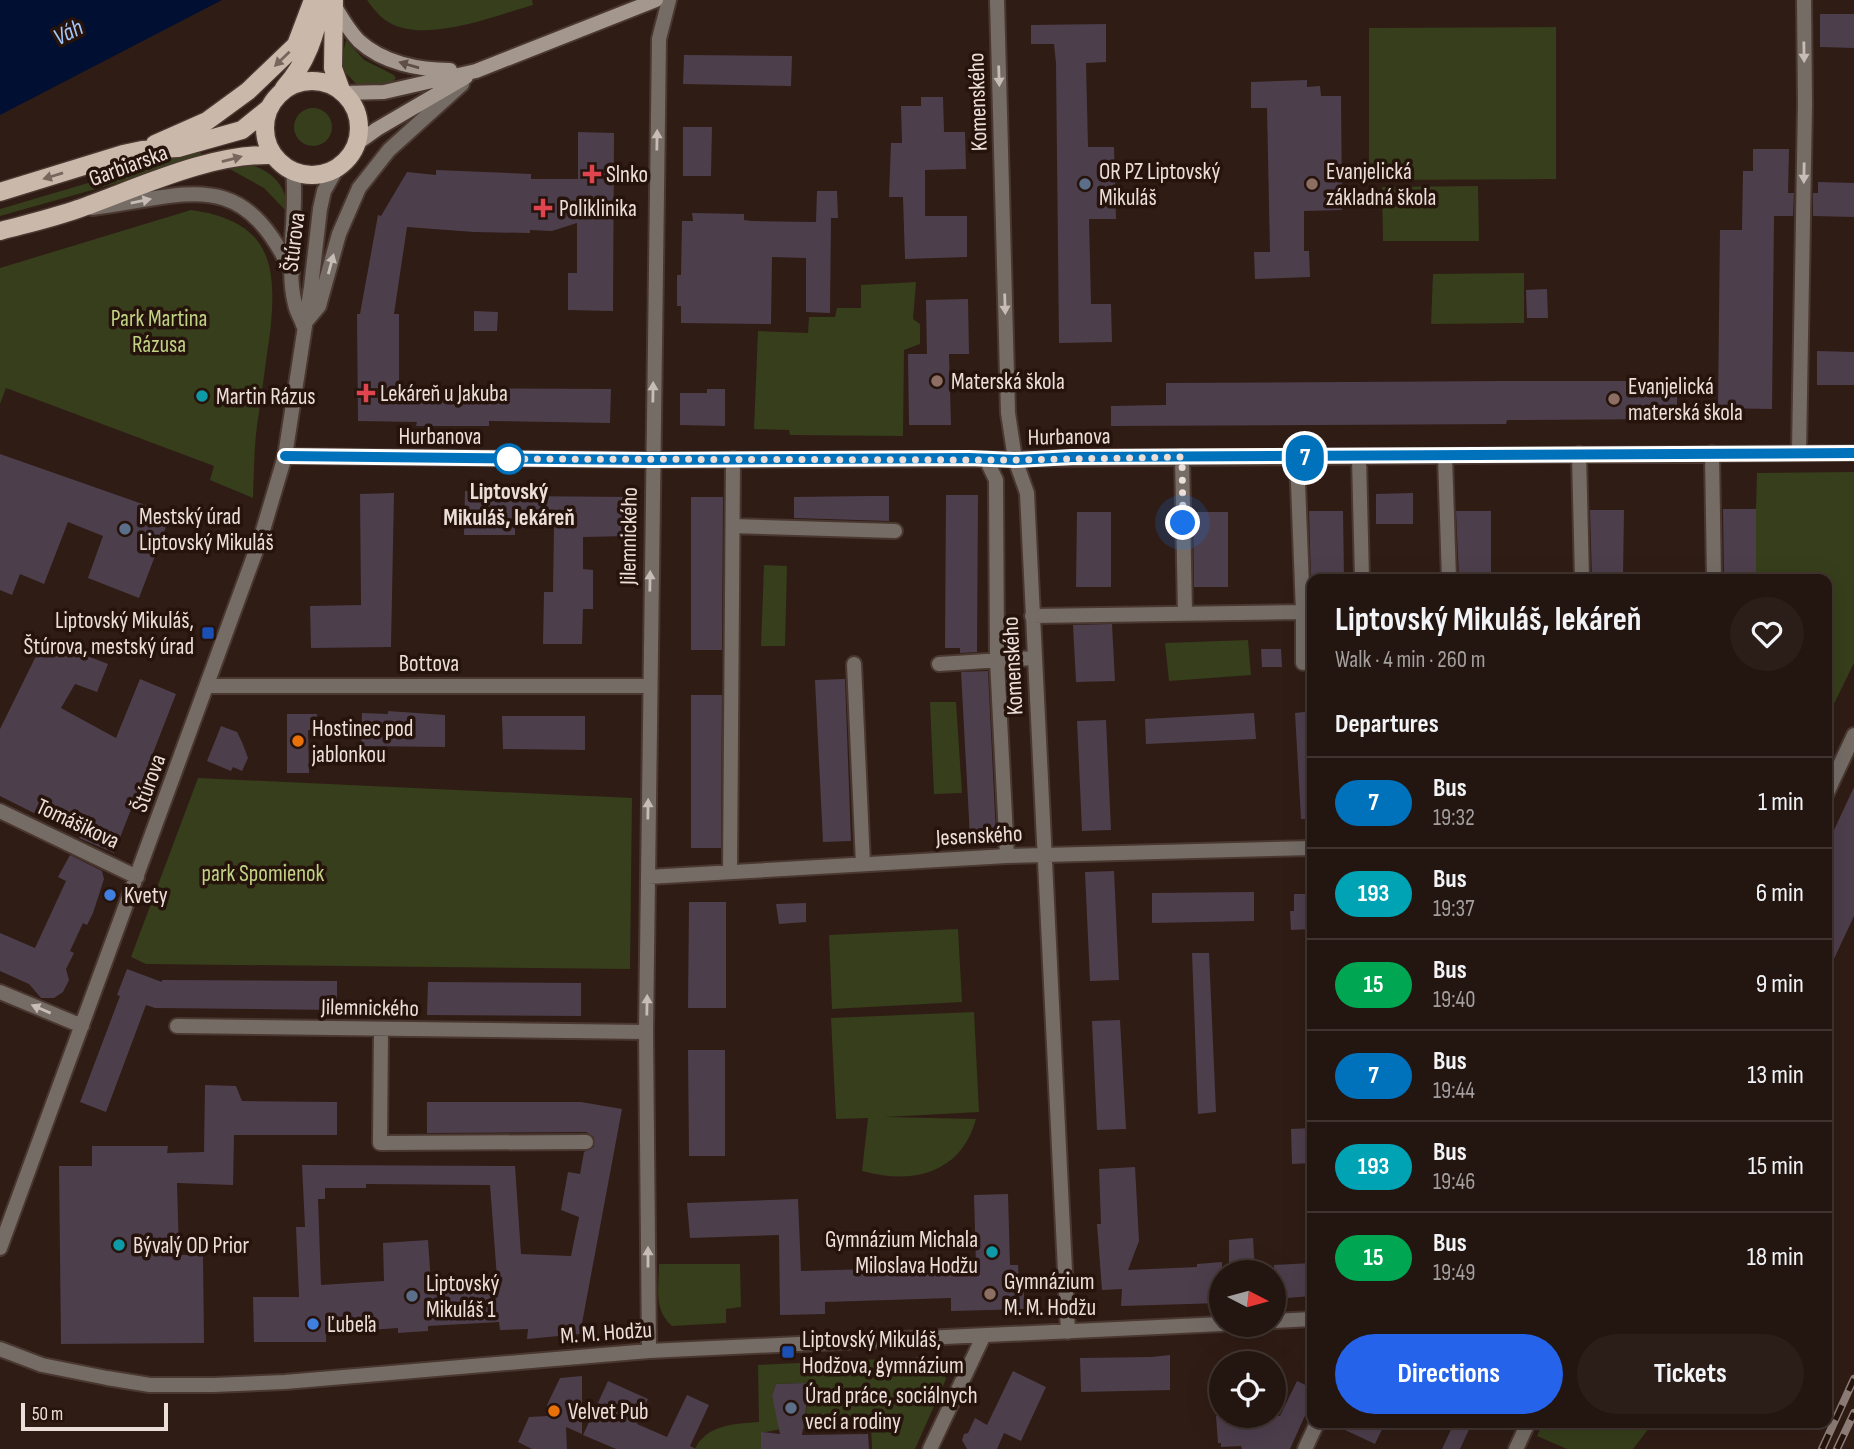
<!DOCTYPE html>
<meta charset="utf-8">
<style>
:root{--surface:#231510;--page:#2b1e19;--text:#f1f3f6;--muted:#a39f9f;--line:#403430;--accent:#2563eb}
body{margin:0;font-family:"Sofia Sans Condensed",sans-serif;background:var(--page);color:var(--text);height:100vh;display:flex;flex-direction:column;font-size:26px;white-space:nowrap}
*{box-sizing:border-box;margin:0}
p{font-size:23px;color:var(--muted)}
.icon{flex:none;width:38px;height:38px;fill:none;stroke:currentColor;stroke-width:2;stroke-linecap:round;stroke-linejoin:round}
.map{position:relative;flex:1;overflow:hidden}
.side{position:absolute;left:1307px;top:574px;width:525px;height:854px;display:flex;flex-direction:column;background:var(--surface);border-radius:14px;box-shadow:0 7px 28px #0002,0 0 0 2px var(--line)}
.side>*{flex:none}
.badge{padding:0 14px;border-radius:23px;font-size:24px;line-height:46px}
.needle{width:46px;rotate:96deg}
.buttons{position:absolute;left:1209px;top:1260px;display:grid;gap:14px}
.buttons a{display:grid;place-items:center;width:77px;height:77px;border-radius:50%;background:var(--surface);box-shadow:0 7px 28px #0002,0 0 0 2px var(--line);font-size:35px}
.scale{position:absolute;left:21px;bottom:18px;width:147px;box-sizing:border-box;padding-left:7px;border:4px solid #ecded9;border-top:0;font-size:19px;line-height:24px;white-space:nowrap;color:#ecded9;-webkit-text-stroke:5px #25130c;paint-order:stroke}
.you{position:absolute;width:35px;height:35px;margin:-18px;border:5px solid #fff;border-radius:50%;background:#1a73e8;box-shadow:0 0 0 10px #1a73e833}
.map>.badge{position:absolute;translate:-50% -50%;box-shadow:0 0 0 4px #fff}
h2{padding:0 28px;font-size:26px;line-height:63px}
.round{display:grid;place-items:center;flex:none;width:74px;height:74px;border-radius:37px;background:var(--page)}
.summary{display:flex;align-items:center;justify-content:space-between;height:119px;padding:0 28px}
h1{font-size:33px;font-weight:700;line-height:52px}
.cta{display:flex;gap:14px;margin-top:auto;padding:14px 28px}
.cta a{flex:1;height:80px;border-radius:42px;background:var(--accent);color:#fff;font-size:28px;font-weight:700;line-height:80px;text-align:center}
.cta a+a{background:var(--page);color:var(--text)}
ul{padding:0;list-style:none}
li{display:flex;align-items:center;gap:21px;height:91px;padding:0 28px;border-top:2px solid var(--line)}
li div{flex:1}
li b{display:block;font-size:26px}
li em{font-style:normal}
li .badge{min-width:77px;font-weight:700;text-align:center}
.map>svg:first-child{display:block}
.green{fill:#363e1b}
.water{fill:#000f32}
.building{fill:#4d3e4c;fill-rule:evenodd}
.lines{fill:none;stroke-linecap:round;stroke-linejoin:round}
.minor-casing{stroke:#493730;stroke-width:18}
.secondary-casing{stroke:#493730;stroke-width:18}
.primary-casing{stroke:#493730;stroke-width:21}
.minor{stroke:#756c66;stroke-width:14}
.secondary{stroke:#a4978d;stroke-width:14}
.primary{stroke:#cab8ab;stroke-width:18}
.rail-casing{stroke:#8e7d77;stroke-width:8}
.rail{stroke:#25130c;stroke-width:5;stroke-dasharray:16;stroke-linecap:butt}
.oneway{fill:#c8bcb6}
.oneway2{fill:#78665c}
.oneway3{fill:#5e4e46}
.line-casing{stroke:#fff;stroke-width:16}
.line{stroke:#0072bc;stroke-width:10}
.walk{stroke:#ecded9;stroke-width:7;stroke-dasharray:0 12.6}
.health-dot{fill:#e0444e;stroke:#25130c;stroke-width:2.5}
.service-dot{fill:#5c6f8a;stroke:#25130c;stroke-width:2.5}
.education-dot{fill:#8d6e63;stroke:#25130c;stroke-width:2.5}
.culture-dot{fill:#0f9aa8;stroke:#25130c;stroke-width:2.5}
.stop-dot{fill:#fff;stroke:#0072bc;stroke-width:3.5}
.transit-dot{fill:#1a4fb4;stroke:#25130c;stroke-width:2.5}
.food-dot{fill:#e8710a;stroke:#25130c;stroke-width:2.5}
.shop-dot{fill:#3f7fe0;stroke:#25130c;stroke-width:2.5}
.labels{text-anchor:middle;stroke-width:7;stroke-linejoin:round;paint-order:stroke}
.street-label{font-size:23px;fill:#ecded9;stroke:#25130c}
.poi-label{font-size:23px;fill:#ecded9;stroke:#25130c;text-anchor:start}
.park-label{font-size:23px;fill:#c0d384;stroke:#25130c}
.stop-label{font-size:23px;font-weight:bold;fill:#ecded9;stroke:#25130c}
.water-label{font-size:24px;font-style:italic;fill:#a4c7fc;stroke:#25130c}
</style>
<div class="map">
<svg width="1854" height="1449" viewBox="0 0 1854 1449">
<rect width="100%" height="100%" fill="#2f1c15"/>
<path class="green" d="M367,0H532L533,5C494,16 421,46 385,20C378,15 372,7 367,0Z
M1556,27V179L1369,180V28Z
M346,40L364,60L394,75L396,78C387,89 372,87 359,87L340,67Z
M294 127a19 19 0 1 1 38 0a19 19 0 1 1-38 0Z
M200,150L202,159L0,216V209Z
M247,164C271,169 289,187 287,212L264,188L226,167Z
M1478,186L1479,241H1383L1382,187Z
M191,210C269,221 278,262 270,333C266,359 263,386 259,412C254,441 254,469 253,498L210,480L214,466L6,388L0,404V268Z
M1524,273V323L1431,324L1433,274Z
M916,282L913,319L920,324V344L904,350L903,436L790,435L789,430L754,429L758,331L808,333L809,317H835L837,308H861V285Z
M1854,472V663L1827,718V579H1754L1757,473Z
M764,565L787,566L785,646H761Z
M1248,640L1251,675L1169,681L1165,643Z
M930,702H956L962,793L934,794Z
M198,778L632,798L630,969L146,964L131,957Z
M958,929L962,1002L832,1009L829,935Z
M974,1012L979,1112L885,1117L976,1119C961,1174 912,1185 862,1171L868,1118L836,1119L831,1018Z
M659,1264H740L741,1307L726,1309V1323L672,1326C653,1309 659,1289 659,1264Z
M923,1357L940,1364L946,1379L915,1449H872L871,1427L797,1429C808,1416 810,1399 804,1383L776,1384L772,1396L781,1429L761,1433V1449H695C707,1424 735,1424 759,1422L758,1365Z
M1543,1423H1653L1633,1449H1567L1537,1436Z"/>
<path class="water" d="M0,0H222L0,115Z"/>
<path class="building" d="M1820,14H1854V48L1820,47Z
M1106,24V62L1086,63L1088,147H1114L1116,219H1089L1091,304H1111L1112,342L1059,343L1056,63L1054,44H1031V25Z
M684,55L792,56L791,86L683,84Z
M1307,80V87L1320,86L1321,96H1341L1342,210L1304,211V251H1309L1310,277L1255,279L1254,252H1270L1267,108H1251V82Z
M921,97H943L944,132H965L966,169L925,170V216H967V257L905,259L903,197H889L891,143H902L901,106H921Z
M683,127H712L711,176H683Z
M578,132L614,133L613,311L568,310V273H577V223L552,231L530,230V233L474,232L407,227L394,314H399V388L611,389L610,423L489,421V426H416L417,422L358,421L357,314H360L378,215L381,216L407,172L436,175V170L531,174V179H578Z
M1753,149H1789L1788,193H1794L1793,216H1774L1772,409L1718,408L1720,230H1742L1743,171H1753Z
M1818,182L1854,183V217L1813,216V193H1818Z
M817,191H837L838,218H831L830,313L806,312V258L772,257L771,324L681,323V306H677V275H681L682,221H693L692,213L744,214V220L752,221L816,222Z
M1547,289L1548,318H1527L1526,290Z
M968,299L969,354H949L951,425H909L908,354H927L926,300Z
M474,311L498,312L497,331H474Z
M1817,351L1854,352V385H1817Z
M1507,381H1677V419L1507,420L1506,424L1111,426V406L1166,405V383Z
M707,389H725V426L680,425V393H707Z
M0,454L171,514L139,598L88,578L103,536L68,522L44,584L20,574L12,595L0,590Z
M465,491L514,492V496L630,497V536L583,537V569L593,570V609H583L582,644H543L544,592H553L554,527H515V535H464Z
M394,493L391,647L311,648L310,606L361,605L360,494Z
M1413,493V524H1376V494Z
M946,495H978L977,652L960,653V648H945Z
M871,496H889V521L794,518V497Z
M691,497H723L722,650H691Z
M1723,509H1756V579H1724Z
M1590,510H1624L1623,579H1592Z
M1309,511H1343L1344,579H1311Z
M1456,511H1491V579H1459Z
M1077,512H1111V587H1076Z
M1193,512H1228V587H1194Z
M1112,624L1115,681L1076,682L1073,625Z
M56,647L76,655L77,652L108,664L97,692L75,684L61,708L116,738L140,679L176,694L114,853L79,838L80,836L0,796V729L38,652Z
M1261,649H1281L1282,667H1262Z
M988,671L996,835L970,837L961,672Z
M845,679L851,841L823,842L815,680Z
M691,695H722L721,848H691Z
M388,711L445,715V747L361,746L362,713L388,714Z
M1312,711V819H1301L1295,713Z
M1254,713L1256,739L1146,744L1145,719Z
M287,714H317L316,730H308L309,773H287Z
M502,716H585V750L503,749Z
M1106,720L1111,830L1082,831L1077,721Z
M221,726L237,732L242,742L248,758L242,771L233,767L231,771L207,761Z
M1854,787V916L1827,974V845Z
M70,855L102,871L104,879L93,913L87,925L83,923L70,951L74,953L66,969L69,980L63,992L54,998H41L29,984L0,971V933L35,948L66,881L58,877Z
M1114,871L1119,980L1090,981L1085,872Z
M1254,892V921L1152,923V893Z
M1294,894H1312V929L1291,930L1290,911H1294Z
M689,902H726V1008H688Z
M806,903V922L779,924L776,904Z
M1192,953H1209L1216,1112L1198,1114Z
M127,969L162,982V980L337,981V1010L155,1008L146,1005L106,1112L80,1102L120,996L117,995Z
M428,982L581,983V1016L427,1015Z
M1120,1020L1126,1129L1097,1130L1092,1021Z
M688,1050H725V1156H689Z
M205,1085L236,1086L242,1101L337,1102V1135H234L233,1185L177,1183L179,1255H203L204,1343L61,1344L59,1166H92V1146H168L167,1153L204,1152Z
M427,1102H581L622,1109L580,1334L527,1339L528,1329L500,1330L499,1322L428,1326V1331L398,1333V1328L326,1333V1342H254L253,1297H299L296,1227H305L302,1165L515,1166L521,1254L571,1256L579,1217L561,1210L568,1172L580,1174L584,1152L594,1147V1137L586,1132L427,1133ZM366,1184L490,1185L497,1278L431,1283L428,1240L383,1243L384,1281L321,1285L318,1199H325V1188H366Z
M1312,1128V1163L1292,1164L1291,1129Z
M1135,1167L1139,1241L1128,1270L1197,1267V1264L1222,1262V1303L1121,1306L1122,1289L1102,1290L1097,1224H1101L1099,1169Z
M1008,1194L1010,1265H1018L1019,1284H1023L1025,1309L951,1311V1298L825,1302V1314L780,1315L779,1235L690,1238L687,1203L798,1199L801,1271L976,1266L974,1195Z
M1253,1238L1255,1272H1229V1240Z
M1312,1263V1296L1274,1299V1265Z
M1170,1355V1390L1081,1392L1080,1358L1152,1357Z
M1013,1371L1046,1387L1021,1441L1004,1433L997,1449H967L962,1440L964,1434L968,1433L975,1418L987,1425Z
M582,1376V1434L566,1427L567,1449H532L518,1442L529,1417L548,1416L547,1405L560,1378Z
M608,1381L648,1399L637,1424L667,1437L687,1395L709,1405L690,1446L696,1449H616L583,1435Z
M1297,1381L1312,1388V1400L1290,1449H1242L1241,1446L1221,1447V1443H1218L1216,1416H1280Z
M805,1383L808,1395L802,1435L868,1434L869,1449H761V1432L780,1434L772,1396L776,1384Z
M1330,1423H1385L1375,1444Z
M1454,1423H1472L1460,1449H1442Z"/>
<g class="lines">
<defs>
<path id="minor" d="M997,0L1008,413L1015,459L1027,493L1068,1332
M293,171C298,213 285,266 295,304C296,311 301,318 303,325
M92,208C189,196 241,164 292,273
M304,324L319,306L339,234L359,188L389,150L462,84
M1799,452L1805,104L1804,0
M1712,453L1714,579
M1579,454L1582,579
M285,456L652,460L1015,459L1854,453
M1445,456L1449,579
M1182,457L1185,613
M1359,457L1362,579
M1297,458L1303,612
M986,459L996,480L997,660L1007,856
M733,526L895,531
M1032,616L1303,612V663
M854,664L863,864
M939,664L1033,658
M208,686H650
M1827,793L1854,735
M0,811L137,877
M730,872L733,459
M648,877L1007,856L1312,848
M0,992L82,1026
M177,1026L646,1032
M381,1030L380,1143L586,1142
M0,1248L261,537L285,456L311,287L320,209L324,191L337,168
M1274,1321L1312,1319
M0,1349L42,1365L107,1378L150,1385H213L285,1382L649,1351L1222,1324
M649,1351L646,1032L659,39L669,0
M930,1449L983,1337
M1305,1449L1317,1423
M1516,1449L1528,1423"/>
<path id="secondary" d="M334,5C341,17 349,31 359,41C383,63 419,70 450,70
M343,93L384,92L476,71L656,0
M356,144L377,129L466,77"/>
<path id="primary" d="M334,0L333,68L341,90
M265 128a47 47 0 1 1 94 0a47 47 0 1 1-94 0Z
M284,88C307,63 316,33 323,0
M155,144L207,121L248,91L296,45L313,0
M0,192L123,154L142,150L178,148L242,130L268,109
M0,231C26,224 53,218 78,209C138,188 209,153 273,155"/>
</defs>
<use href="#minor" class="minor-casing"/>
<use href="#secondary" class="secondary-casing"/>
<use href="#primary" class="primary-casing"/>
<use href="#minor" class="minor"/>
<use href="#secondary" class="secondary"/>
<use href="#primary" class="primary"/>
<defs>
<path id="rail" d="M1822,1449L1854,1379
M1837,1449L1854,1413"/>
</defs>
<use href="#rail" class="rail-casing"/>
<use href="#rail" class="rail"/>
</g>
<defs><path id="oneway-solid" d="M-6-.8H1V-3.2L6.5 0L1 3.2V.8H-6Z" transform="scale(1.75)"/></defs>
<g class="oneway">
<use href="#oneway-solid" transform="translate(1804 52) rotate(89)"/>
<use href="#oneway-solid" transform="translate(999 76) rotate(88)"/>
<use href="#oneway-solid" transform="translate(657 140) rotate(-89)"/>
<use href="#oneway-solid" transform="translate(1804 173) rotate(91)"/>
<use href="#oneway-solid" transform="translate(141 201) rotate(-11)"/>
<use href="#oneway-solid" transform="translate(331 264) rotate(-75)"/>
<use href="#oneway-solid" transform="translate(1005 304) rotate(88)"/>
<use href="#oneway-solid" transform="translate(653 392) rotate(-89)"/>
<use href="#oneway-solid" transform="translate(650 581) rotate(-89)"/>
<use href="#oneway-solid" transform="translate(648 809) rotate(-89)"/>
<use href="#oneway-solid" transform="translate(647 1005) rotate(-89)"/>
<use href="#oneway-solid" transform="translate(41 1009) rotate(-157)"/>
<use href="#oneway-solid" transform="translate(648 1257) rotate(-90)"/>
</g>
<g class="oneway2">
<use href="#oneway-solid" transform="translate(282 59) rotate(136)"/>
<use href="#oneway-solid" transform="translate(232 159) rotate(-15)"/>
<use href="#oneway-solid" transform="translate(53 176) rotate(163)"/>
</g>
<use class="oneway3" href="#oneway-solid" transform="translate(409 65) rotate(-164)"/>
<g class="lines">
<defs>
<path id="line" d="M285,456L652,460L969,458L1015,460L1072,457L1854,453"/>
</defs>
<use href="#line" class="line-casing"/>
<use href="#line" class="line"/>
<path class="walk" d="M509,459H498L1015,460L1182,457L1183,523"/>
</g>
<g class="health-dot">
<path d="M588.5 163.5h7v7h7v7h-7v7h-7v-7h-7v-7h7z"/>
<path d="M539.5 197.5h7v7h7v7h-7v7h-7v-7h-7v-7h7z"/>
<path d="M362.5 382.5h7v7h7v7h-7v7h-7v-7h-7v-7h7z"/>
</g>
<g class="service-dot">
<circle cx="1085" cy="184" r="7"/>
<circle cx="125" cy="529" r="7"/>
<circle cx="412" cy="1296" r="7"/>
<circle cx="791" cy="1408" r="7"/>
</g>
<g class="education-dot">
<circle cx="1312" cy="184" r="7"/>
<circle cx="937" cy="381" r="7"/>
<circle cx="1614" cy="399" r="7"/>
<circle cx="990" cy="1294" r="7"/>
</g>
<g class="culture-dot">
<circle cx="202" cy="396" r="7"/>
<circle cx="119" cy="1245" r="7"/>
<circle cx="992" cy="1252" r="7"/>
</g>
<circle class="stop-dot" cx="509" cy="459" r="14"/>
<g class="transit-dot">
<rect x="201" y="626" width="14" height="14" rx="3.5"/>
<rect x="781" y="1345" width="14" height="14" rx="3.5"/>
</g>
<g class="food-dot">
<circle cx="298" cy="741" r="7"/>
<circle cx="554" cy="1411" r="7"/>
</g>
<g class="shop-dot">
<circle cx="110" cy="895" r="7"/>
<circle cx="313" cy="1324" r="7"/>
</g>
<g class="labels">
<g class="street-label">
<text transform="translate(977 102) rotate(-92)" y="8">Komenského</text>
<text transform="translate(128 165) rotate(-20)" y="8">Garbiarska</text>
<text transform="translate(293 242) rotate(-83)" y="8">Štúrova</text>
<text x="440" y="444">Hurbanova</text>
<text transform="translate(1069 436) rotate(-1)" y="8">Hurbanova</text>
<text transform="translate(628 536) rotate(-89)" y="8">Jilemnického</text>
<text x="429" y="671">Bottova</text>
<text transform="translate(1012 666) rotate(-93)" y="8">Komenského</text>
<text transform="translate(148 783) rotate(-70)" y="8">Štúrova</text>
<text transform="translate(78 823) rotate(25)" y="8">Tomášikova</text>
<text transform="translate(979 835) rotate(-3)" y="8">Jesenského</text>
<text transform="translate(370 1007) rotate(1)" y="8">Jilemnického</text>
<text transform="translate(606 1332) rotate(-4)" y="8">M. M. Hodžu</text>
</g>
<g class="poi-label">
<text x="1099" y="179">OR PZ Liptovský<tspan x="1099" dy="26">Mikuláš</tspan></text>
<text x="1326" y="179">Evanjelická<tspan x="1326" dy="26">základná škola</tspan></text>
<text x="606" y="182">Slnko</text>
<text x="559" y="216">Poliklinika</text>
<text x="951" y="389">Materská škola</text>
<text x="1628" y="394">Evanjelická<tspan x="1628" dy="26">materská škola</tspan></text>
<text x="380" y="401">Lekáreň u Jakuba</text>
<text x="216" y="404">Martin Rázus</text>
<text x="139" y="524">Mestský úrad<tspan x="139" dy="26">Liptovský Mikuláš</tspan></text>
<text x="194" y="628" text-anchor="end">Liptovský Mikuláš,<tspan x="194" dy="26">Štúrova, mestský úrad</tspan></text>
<text x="312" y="736">Hostinec pod<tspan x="312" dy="26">jablonkou</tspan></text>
<text x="124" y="903">Kvety</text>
<text x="978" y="1247" text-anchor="end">Gymnázium Michala<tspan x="978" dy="26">Miloslava Hodžu</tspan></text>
<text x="133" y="1253">Bývalý OD Prior</text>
<text x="1004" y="1289">Gymnázium<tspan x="1004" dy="26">M. M. Hodžu</tspan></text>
<text x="426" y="1291">Liptovský<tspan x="426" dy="26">Mikuláš 1</tspan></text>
<text x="327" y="1332">Ľubeľa</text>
<text x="802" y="1347">Liptovský Mikuláš,<tspan x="802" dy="26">Hodžova, gymnázium</tspan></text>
<text x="805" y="1403">Úrad práce, sociálnych<tspan x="805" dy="26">vecí a rodiny</tspan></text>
<text x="568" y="1419">Velvet Pub</text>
</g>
<g class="park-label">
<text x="159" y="326">Park Martina<tspan x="159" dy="26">Rázusa</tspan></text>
<text x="263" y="881">park Spomienok</text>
</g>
<g class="stop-label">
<text x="509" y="499">Liptovský<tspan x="509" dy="26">Mikuláš, lekáreň</tspan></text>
</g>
<g class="water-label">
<text transform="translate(68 32) rotate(-26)" y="8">Váh</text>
</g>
</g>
</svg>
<div class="buttons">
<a><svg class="needle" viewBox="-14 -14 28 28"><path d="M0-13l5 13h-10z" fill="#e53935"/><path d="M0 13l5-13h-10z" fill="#a39f9f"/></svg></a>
<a><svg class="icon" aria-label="locate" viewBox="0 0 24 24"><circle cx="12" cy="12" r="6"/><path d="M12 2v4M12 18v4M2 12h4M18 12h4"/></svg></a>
</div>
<div class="scale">50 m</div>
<div class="you" style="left:1183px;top:523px"></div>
<b class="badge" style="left:1305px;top:458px;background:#0072bc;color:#fff">7</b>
<section class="side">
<div class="summary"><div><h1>Liptovský Mikuláš, lekáreň</h1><p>Walk · 4 min · 260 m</p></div><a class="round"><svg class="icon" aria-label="heart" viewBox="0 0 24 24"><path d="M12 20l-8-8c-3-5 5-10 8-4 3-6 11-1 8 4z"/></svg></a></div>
<h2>Departures</h2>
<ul>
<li><span class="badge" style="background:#0072bc;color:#fff">7</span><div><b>Bus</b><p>19:32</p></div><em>1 min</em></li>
<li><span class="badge" style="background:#00a3b4;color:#fff">193</span><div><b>Bus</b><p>19:37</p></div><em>6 min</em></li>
<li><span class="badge" style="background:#00a651;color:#fff">15</span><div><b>Bus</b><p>19:40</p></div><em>9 min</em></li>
<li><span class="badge" style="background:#0072bc;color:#fff">7</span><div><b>Bus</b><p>19:44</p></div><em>13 min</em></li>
<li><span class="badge" style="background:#00a3b4;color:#fff">193</span><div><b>Bus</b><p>19:46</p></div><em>15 min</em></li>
<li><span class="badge" style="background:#00a651;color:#fff">15</span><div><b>Bus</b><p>19:49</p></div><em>18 min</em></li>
</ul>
<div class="cta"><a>Directions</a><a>Tickets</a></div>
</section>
</div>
